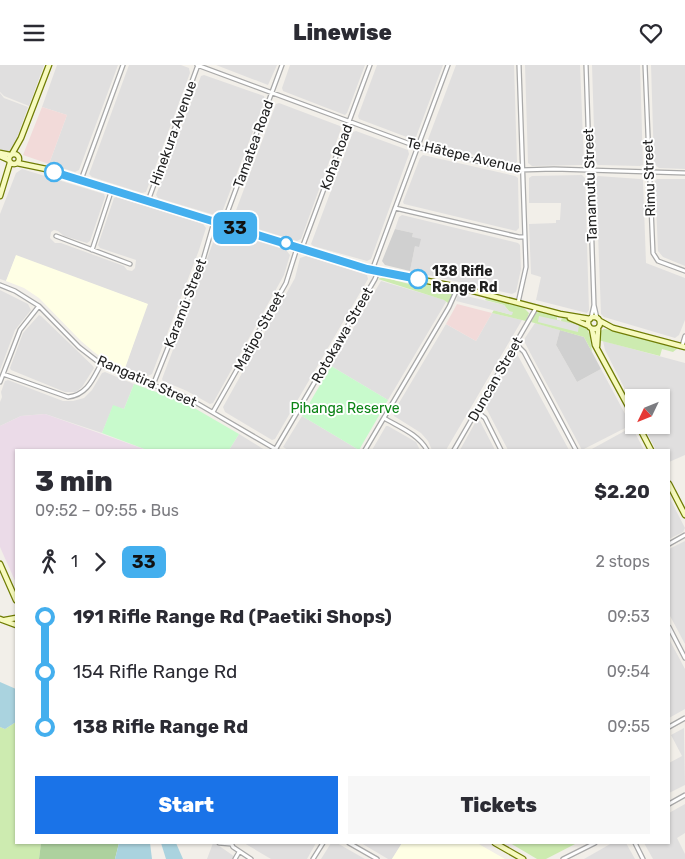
<!DOCTYPE html>
<meta charset="utf-8">
<style>
:root{--surface:#fff;--page:#f7f7f7;--text:#2b2b33;--muted:#7c7c81;--accent:#1a73e8}
body{margin:0;font-family:Rubik,sans-serif;background:var(--page);color:var(--text);height:100vh;display:flex;flex-direction:column;font-size:19px;white-space:nowrap}
*{box-sizing:border-box;margin:0}
p{font-size:16px;color:var(--muted)}
.icon{flex:none;width:28px;height:28px;fill:none;stroke:currentColor;stroke-width:2;stroke-linecap:round;stroke-linejoin:round}
.map{position:relative;flex:1;overflow:hidden}
.drawer{position:absolute;left:15px;top:384px;width:655px;height:395px;display:flex;flex-direction:column;background:var(--surface);border-radius:0px;box-shadow:0 1px 4px #0004}
.drawer>*{flex:none}
.badge{padding:0 10px;border-radius:8px;font-size:18px;line-height:32px}
.needle{width:32px;rotate:227deg}
.controls{position:absolute;left:625px;top:324px;display:grid;gap:10px}
.controls a{display:grid;place-items:center;width:45px;height:45px;border-radius:0px;background:var(--surface);box-shadow:0 1px 4px #0004;font-size:25px}
.map>.badge{position:absolute;translate:-50% -50%;box-shadow:0 0 0 2px #fff}
.legs{display:flex;align-items:center;gap:8px;height:55px;padding:0 20px;font-size:16px}
.legs p{margin-inline-start:auto}
.summary{display:flex;align-items:center;justify-content:space-between;height:85px;padding:0 20px}
h1{font-size:28px;font-weight:800;line-height:38px}
.primary-button{display:flex;gap:10px;margin-top:auto;padding:10px 20px}
.primary-button a{flex:1;height:58px;border-radius:0px;background:var(--accent);color:#fff;font-size:20px;font-weight:800;line-height:58px;text-align:center}
.primary-button a+a{background:var(--page);color:var(--text)}
ul{padding:0 20px;list-style:none}
li{display:flex;align-items:center;gap:18px;height:55px;font-size:19px}
li i{display:grid;place-items:center;width:8px;height:100%;margin:0 6px;background:currentColor}
li i::after{content:'';width:12px;height:12px;margin:-6px;border:4px solid;border-radius:50%;background:var(--surface)}
li p{margin-inline-start:auto}
li:first-child i{background:linear-gradient(#0000 50%,currentColor 0)}
li:last-child i{background:linear-gradient(currentColor 50%,#0000 0)}
header{display:flex;justify-content:space-between;align-items:center;height:65px;padding:0 20px;background:var(--surface);font-size:22px;font-weight:800}
.map>svg:first-child{display:block}
.residential{fill:#e0dfdf}
.commercial{fill:#f2dad9}
.industrial{fill:#ebdbe8}
.education{fill:#ffffe5}
.religious{fill:#d0d0d0}
.grass{fill:#cdebb0}
.forest{fill:#add19e}
.park{fill:#c8facc}
.parking{fill:#e2e2e2}
.water{fill:#aad3df}
.lines{fill:none;stroke-linecap:round;stroke-linejoin:round}
.street-casing{stroke:#a9a9a9;stroke-width:5.5}
.secondary-casing{stroke:#707d05;stroke-width:7}
.street{stroke:#fff;stroke-width:3}
.secondary{stroke:#f7fabf;stroke-width:4.5}
.line-1-casing{stroke:#fff;stroke-width:11}
.line-1{stroke:#44afee;stroke-width:8}
.stop-1-dot{fill:#fff;stroke:#44afee;stroke-width:2.5}
.labels{text-anchor:middle;stroke-width:4;stroke-linejoin:round;paint-order:stroke}
.street-label{font-size:14px;fill:#222;stroke:#fff}
.stop-label{font-size:14px;font-weight:bold;fill:#222;stroke:#fff;text-anchor:start}
.park-label{font-size:14px;fill:#0c8416;stroke:#fff}
</style>
<header><svg class="icon" aria-label="menu" viewBox="0 0 24 24"><path d="M4 6h16M4 12h16M4 18h16"/></svg>Linewise<svg class="icon" aria-label="heart" viewBox="0 0 24 24"><path d="M12 20l-8-8c-3-5 5-10 8-4 3-6 11-1 8 4z"/></svg></header>
<div class="map">
<svg width="685" height="794" viewBox="0 0 685 794">
<rect width="100%" height="100%" fill="#f2efe9"/>
<path class="residential" d="M0,0H44L29,41L4,31L0,27Z
M57,0H118L79,105L75,107L49,99L67,50L42,42Z
M129,0H181L189,3L190,8L146,127L142,128L92,112L89,109Z
M216,0H277L268,20Z
M290,0H365L347,48L345,50L283,26L282,23Z
M377,0H443L416,72L412,74L359,54L358,51Z
M456,0H514L517,97L514,99L430,80L427,77Z
M525,0H580L584,98L582,100L532,101L528,98Z
M592,0H640L643,100L640,101L598,100L595,97Z
M651,0H685V104L659,103L654,99Z
M204,10L264,31L265,35L221,150L218,151L158,133L156,130L201,11Z
M0,28L4,33L28,42L13,84L8,87L0,84Z
M279,38L340,61L341,64L301,174L297,176L232,156L276,39Z
M356,66L408,85L409,89L371,194L367,196L313,181L311,179L353,67Z
M423,90L515,111L518,113L519,163L516,166L404,139L403,137L420,93Z
M22,104L104,129L105,132L90,176L87,178L64,171L58,166L54,165L51,167L50,173L55,178H61L124,201L127,205L132,206L135,203L136,195L100,183L98,180L114,133L116,132L203,159L206,163L199,185L152,309L148,311L125,303L147,239L16,191L6,216L0,214V149L16,108Z
M582,110L585,113L589,245L587,248L536,235L541,212L531,209L529,159L556,158V155H560L561,138H529V113L532,111Z
M598,111L640,114L643,115L646,198L685,213V255L679,270L675,273L604,252L601,249L596,114Z
M657,114H685V201L663,192L658,186L655,116Z
M402,150L518,178L520,180L521,204L516,227L512,229L410,206L415,181L412,172L413,168L395,164L399,152Z
M222,165L286,185L290,190L284,210L213,338L210,339L187,326L163,316L162,314L217,167Z
M306,191L367,210L368,214L275,374L272,375L225,347L223,342L295,213L300,193Z
M381,216L445,235L446,237L388,335L331,301Z
M0,225L28,239L31,245L15,265L0,305Z
M492,248L522,255L446,385H432L428,376L421,368L394,351L393,348L446,259L476,276Z
M39,250L41,251L93,301L94,303L82,322L76,327H65L11,305L10,303L23,268Z
M535,258L560,265L556,280L577,317L601,304L631,360L582,385L525,278V273Z
M603,276L685,298V390L669,397V385H656L643,360H661V332H634V342L605,285Z
M516,287L569,385H508L485,341Z
M105,307L134,319L124,344L113,341L102,368L45,349L21,351L0,361V337L2,332L1,327L5,316L8,315L63,336H73L84,333L92,325L102,308Z
M302,351L359,385H288L283,382Z
M476,356H480L495,385H460Z
M386,361H388L416,377L420,385H372Z
M632,362L644,385H590Z
M239,369L265,385H229Z
M669,432L685,463L683,467L669,474Z
M685,476V579L669,549V484Z
M669,574L685,604V644L669,653Z
M684,663L685,720L669,728V698L682,691L671,670Z
M685,739V768L677,773L685,789V794H653L644,778H669V748Z
M213,778H215L238,794H207Z
M244,778H316L307,794H271Z
M331,778H337L365,794H321Z
M361,778H402L392,794H388Z
M612,778H626L635,794H584Z"/>
<path class="commercial" d="M42,42L67,50L49,99L23,90Z
M457,239L492,248L476,276L446,259Z"/>
<path class="industrial" d="M45,349L147,385H16V518L0,482V361L21,351Z"/>
<path class="education" d="M16,190L148,239L125,303L105,295L94,287L81,276L39,233L24,223L6,216Z
M402,778H477L505,794H392Z"/>
<path class="religious" d="M395,164L413,168L412,172L421,174L419,182L415,181L410,206L385,200L382,196Z
M560,265L584,272L601,304L577,317L556,280Z"/>
<path class="grass" d="M383,212C392,214 402,218 411,219C424,221 446,216 453,229L448,238L444,235L378,214Z
M486,233L523,242L529,248L526,256L492,248L494,245L512,250L504,240L485,235Z
M540,246L557,251V255L539,251L579,260L561,256L562,252C589,260 589,260 592,287L584,272L531,257L536,248Z
M604,264L612,265L678,283L673,287L662,284L660,291L598,275L599,267Z
M16,657V778H41L39,794H0V662L5,664Z
M510,778H577L546,794H537Z"/>
<path class="forest" d="M41,778H119L115,794H39Z"/>
<path class="park" d="M331,301L388,335L359,385L302,351Z
M134,319L184,337L239,369L229,385H147L102,368L113,340L124,344Z"/>
<path class="parking" d="M458,229L504,240L509,246L513,247L512,250L456,236Z
M539,251L579,260L578,267L538,257Z"/>
<path class="water" d="M0,617L16,624V657L5,664L0,662Z
M119,778H150L152,794H115Z
M161,778H176L183,794H166Z"/>
<g class="lines">
<defs>
<path id="street" d="M197,0L421,83L507,103L520,105L554,104L685,108
M586,0L594,240L597,253
M645,0L653,188L658,196L685,206
M81,115L123,0
M148,136L198,0
M395,143L519,172H525
M223,159L282,0
M56,171L130,199
M302,183L370,0
M92,185L112,124
M0,220L15,226L39,241L79,282L101,299L124,309L188,333L277,385
M518,238L526,202L519,0
M591,253L594,240
M515,278L524,287L576,385
M682,281L685,271
M3,309L68,332C87,330 93,314 101,299
M0,317L20,265L39,241
M153,320L203,195L214,157
M476,346L485,353L501,385
M213,347L286,218L297,183
M384,353C399,362 418,369 427,385
M275,385L375,214L377,209L374,200L448,0
M365,385L449,242L458,222
M454,385L536,243
M669,479L685,470
M669,562L685,593
M669,662L685,653
M669,739L685,730
M219,778L231,779
M231,778L233,782L251,794
M349,778L377,794
M635,778L643,794
M235,794L239,787
M313,794L323,778
M563,794L595,778"/>
<path id="secondary" d="M0,88L10,90
M9 94a5 5 0 1 1 10 0a5 5 0 1 1-10 0Z
M12,89L21,73L49,0
M0,91L9,95
M17,98L46,104L367,204L458,222L560,249L590,254
M0,131L10,98
M588 258a6 6 0 1 1 12 0a6 6 0 1 1-12 0Z
M570,253L589,261
M600,256L613,263L685,282
M592,264L595,280L634,352
M597,281L598,264
M638,360L651,385
M669,419L685,450
M0,499L16,535
M0,554L16,560
M5,555L16,553
M495,778L523,794"/>
</defs>
<use href="#street" class="street-casing"/>
<use href="#secondary" class="secondary-casing"/>
<use href="#street" class="street"/>
<use href="#secondary" class="secondary"/>
</g>
<g class="lines">
<defs>
<path id="line-1" d="M54,107L367,204L418,214"/>
</defs>
<use href="#line-1" class="line-1-casing"/>
<use href="#line-1" class="line-1"/>
</g>
<g class="stop-1-dot">
<circle cx="54" cy="107" r="9"/>
<circle cx="286" cy="178" r="6"/>
<circle cx="418" cy="214" r="9"/>
</g>
<g class="labels">
<g class="street-label">
<text transform="translate(173 68) rotate(-70)" y="5">Hinekura Avenue</text>
<text transform="translate(253 79) rotate(-70)" y="5">Tamatea Road</text>
<text transform="translate(464 90) rotate(13)" y="5">Te Hātepe Avenue</text>
<text transform="translate(336 92) rotate(-70)" y="5">Koha Road</text>
<text transform="translate(649 113) rotate(-92)" y="5">Rimu Street</text>
<text transform="translate(590 120) rotate(-92)" y="5">Tamamutu Street</text>
<text transform="translate(185 238) rotate(-69)" y="5">Karamū Street</text>
<text transform="translate(259 266) rotate(-61)" y="5">Matipo Street</text>
<text transform="translate(342 270) rotate(-60)" y="5">Rotokawa Street</text>
<text transform="translate(495 314) rotate(-60)" y="5">Duncan Street</text>
<text transform="translate(147 316) rotate(24)" y="5">Rangatira Street</text>
</g>
<g class="stop-label">
<text x="432" y="211">138 Rifle<tspan x="432" dy="16">Range Rd</tspan></text>
</g>
<g class="park-label">
<text x="345" y="348">Pihanga Reserve</text>
</g>
</g>
</svg>
<div class="controls">
<a><svg class="needle" viewBox="-14 -14 28 28"><path d="M0-13l5 13h-10z" fill="#e53935"/><path d="M0 13l5-13h-10z" fill="#7c7c81"/></svg></a>
</div>
<b class="badge" style="left:235px;top:163px;background:#44afee;color:#111">33</b>
<section class="drawer">
<div class="summary"><div><h1>3 min</h1><p>09:52 – 09:55 · Bus</p></div><b>$2.20</b></div>
<div class="legs"><svg class="icon" aria-label="walk" viewBox="0 0 24 24"><circle cx="13" cy="4" r="2"/><path d="M13 8l-2 6 4 7M11 14l-3 7M7 12l3-4h3l4 4"/></svg>1<svg class="icon" aria-label="forward" viewBox="0 0 24 24"><path d="M9 5l7 7-7 7"/></svg><b class="badge" style="background:#44afee;color:#111">33</b><p>2 stops</p></div>
<ul>
<li><i style="color:#44afee"></i><b>191 Rifle Range Rd (Paetiki Shops)</b><p>09:53</p></li>
<li><i style="color:#44afee"></i><span>154 Rifle Range Rd</span><p>09:54</p></li>
<li><i style="color:#44afee"></i><b>138 Rifle Range Rd</b><p>09:55</p></li>
</ul>
<div class="primary-button"><a>Start</a><a>Tickets</a></div>
</section>
</div>
